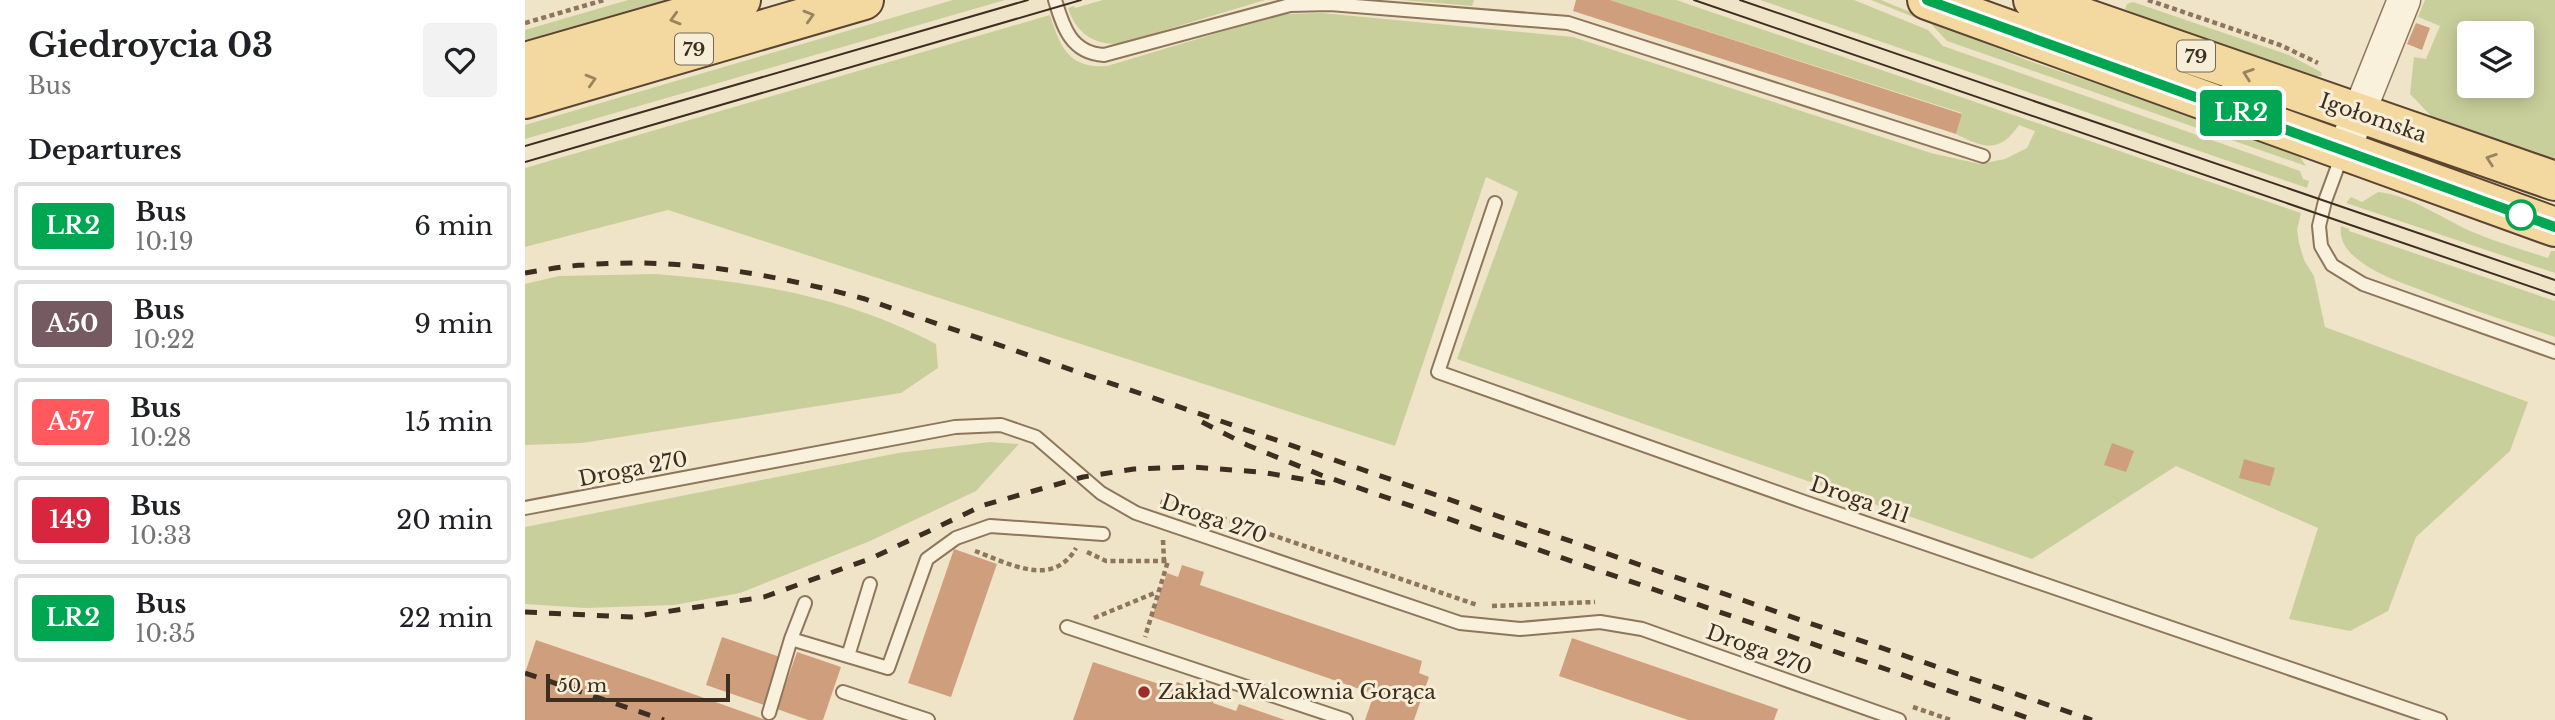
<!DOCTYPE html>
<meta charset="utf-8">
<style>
:root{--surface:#fff;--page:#f2f2f2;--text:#202124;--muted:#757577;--line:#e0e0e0}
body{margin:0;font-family:"Libre Baskerville",serif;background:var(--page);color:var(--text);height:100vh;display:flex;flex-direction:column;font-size:26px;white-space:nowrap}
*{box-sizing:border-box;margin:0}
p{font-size:23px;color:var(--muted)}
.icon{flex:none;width:38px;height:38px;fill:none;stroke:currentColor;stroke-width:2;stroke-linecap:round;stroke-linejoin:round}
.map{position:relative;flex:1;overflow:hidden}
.panel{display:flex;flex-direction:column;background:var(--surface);width:525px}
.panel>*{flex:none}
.badge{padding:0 14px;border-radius:5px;font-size:24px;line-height:46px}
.controls{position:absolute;left:1932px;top:21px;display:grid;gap:14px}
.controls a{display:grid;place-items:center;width:77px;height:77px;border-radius:7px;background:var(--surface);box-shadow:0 4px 18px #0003;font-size:35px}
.scale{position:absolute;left:21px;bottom:18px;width:184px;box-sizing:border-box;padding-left:7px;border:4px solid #3d2e20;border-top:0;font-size:19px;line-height:24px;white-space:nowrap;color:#3d2e20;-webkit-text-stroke:5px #f7eed8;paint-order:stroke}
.map>.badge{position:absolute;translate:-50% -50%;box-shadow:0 0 0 4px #fff}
h2{padding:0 28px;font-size:26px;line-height:63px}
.round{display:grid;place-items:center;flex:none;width:74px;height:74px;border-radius:7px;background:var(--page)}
.overview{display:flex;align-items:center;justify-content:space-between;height:119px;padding:0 28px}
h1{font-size:33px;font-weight:700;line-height:52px}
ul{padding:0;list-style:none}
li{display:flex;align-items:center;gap:21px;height:88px;margin:0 14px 10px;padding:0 14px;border:4px solid var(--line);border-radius:7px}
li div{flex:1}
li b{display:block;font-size:26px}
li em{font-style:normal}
li .badge{min-width:77px;font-weight:700;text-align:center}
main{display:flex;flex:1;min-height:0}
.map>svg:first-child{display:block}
.green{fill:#c9cf9b;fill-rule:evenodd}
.building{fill:#cf9f7d}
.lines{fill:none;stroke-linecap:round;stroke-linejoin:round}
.service-casing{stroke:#8d765c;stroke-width:16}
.tertiary-casing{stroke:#8d765c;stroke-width:35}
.primary-casing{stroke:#5b4430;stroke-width:42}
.path{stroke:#8d765c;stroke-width:4.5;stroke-dasharray:5 3.5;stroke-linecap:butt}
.service{stroke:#faf1dc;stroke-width:12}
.tertiary{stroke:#faf1dc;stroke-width:32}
.primary{stroke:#f3d9a0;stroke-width:38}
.tram{stroke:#3d2e20;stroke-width:2}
.rail{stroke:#3d2e20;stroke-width:5;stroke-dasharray:12 12;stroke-linecap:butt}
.oneway{stroke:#988460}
.line-casing{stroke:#fff;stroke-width:16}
.line{stroke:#00a651;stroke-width:10}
.stop-dot{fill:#fff;stroke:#00a651;stroke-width:3.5}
.poi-dot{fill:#9e2a2b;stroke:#f7eed8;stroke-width:2.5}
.labels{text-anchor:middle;stroke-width:6;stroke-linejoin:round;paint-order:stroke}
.shield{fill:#f7eed8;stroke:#756857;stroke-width:2}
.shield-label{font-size:19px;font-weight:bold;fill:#3d2e20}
.street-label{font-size:21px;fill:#3d2e20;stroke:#f7eed8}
.poi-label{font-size:21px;fill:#3d2e20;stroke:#f7eed8;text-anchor:start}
</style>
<main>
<section class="panel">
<div class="overview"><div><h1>Giedroycia 03</h1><p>Bus</p></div><a class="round"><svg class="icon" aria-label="heart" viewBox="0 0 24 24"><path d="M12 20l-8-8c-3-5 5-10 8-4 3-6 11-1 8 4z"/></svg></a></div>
<h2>Departures</h2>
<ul>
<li><span class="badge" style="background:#00a651;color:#fff">LR2</span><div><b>Bus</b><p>10:19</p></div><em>6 min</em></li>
<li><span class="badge" style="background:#755a61;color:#fff">A50</span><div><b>Bus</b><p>10:22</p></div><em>9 min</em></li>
<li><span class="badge" style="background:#ff595e;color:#fff">A57</span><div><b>Bus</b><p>10:28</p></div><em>15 min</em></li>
<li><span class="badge" style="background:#d7263d;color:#fff">149</span><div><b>Bus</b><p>10:33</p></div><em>20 min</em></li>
<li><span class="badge" style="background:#00a651;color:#fff">LR2</span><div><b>Bus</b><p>10:35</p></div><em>22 min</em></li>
</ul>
</section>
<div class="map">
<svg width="2030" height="720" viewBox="0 0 2030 720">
<rect width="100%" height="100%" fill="#f0e4c8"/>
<path class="green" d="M103,0H158L0,46V30Z
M428,0H480L0,139V125Z
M578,0H740L597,43C570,47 551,33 543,8L549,6L550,8Z
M876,0H949L947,6Z
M1085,0H1151L1776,213L1772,230L1774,243L1779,260L1789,276L1800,327L2003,402L1985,451L1891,537L1863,611L1825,631L1764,619L1793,528L1651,466L1507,559L932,359L993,192L961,177L870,446L143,210L0,247V168L525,15C535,46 543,69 582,66L756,14L797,13L1048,37L1406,153L1455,164L1480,159L1502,148L1510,131L1494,125C1474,154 1459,148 1431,134L1437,113Z
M1235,0H1329L1403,30L1418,46L1775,171L1778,179L1784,181L1782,188Z
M1346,0H1356L1504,61L1759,147L1773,154L1781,166L1422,41L1406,24Z
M1900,0H2030V164L1913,123L1885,94L1889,57L1901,59L1915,26L1893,17ZM1944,33H1997V86H1944Z
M1608,2L1764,55L1796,72L1797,76L1781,77L1645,31L1600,9L1602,4Z
M1853,192C1886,195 1919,220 1950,233C1974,243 1999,250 2023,258L2026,251H2030V273L1821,203L1826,197L1837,202Z
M1816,226L1824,229V231L2030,301V337C1984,322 1938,307 1893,289C1873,281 1848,273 1831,258C1821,250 1814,239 1816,226Z
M131,274C230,282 323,297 411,344L413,368L376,393L57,443L0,445V284L34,276Z
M465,442L494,444L451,491L345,541L215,593L149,605L61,608L0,604V527L373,453Z"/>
<path class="building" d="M1051,0H1085L1437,114L1431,134L1048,11Z
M1891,23L1905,28L1897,50L1882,44Z
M1587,443L1609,451L1601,472L1579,465Z
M1719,459L1750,468L1745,486L1714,478Z
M429,549L472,564L426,697L383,683Z
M657,565L679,572L675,585L897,661L894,673L904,677L889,720H840L849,694L627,617L642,573L653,577Z
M197,637L255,657L239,705L181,685Z
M1047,638L1253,709L1249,720H1163L1034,676Z
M11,640L137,683L241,720H0V673Z
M272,652L316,667L298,720H283L252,709Z
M568,662L649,689L652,682L690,696L688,703L711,711L714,704L760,720H548Z"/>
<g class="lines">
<defs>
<path id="service" d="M530,0C538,27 546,53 579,55L765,5L805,4L1043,23L1458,156
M1817,155L1800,201L1794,226L1796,246L1807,265L1838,284L2030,352
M970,203L913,372L1282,503L1915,720
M0,508L430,427L476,425L511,437L576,493L611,513L935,623L995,629L1075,622L1117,629L1374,720
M542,627L821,720
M266,639L280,603
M323,656L345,584
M318,692L403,720
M244,713L266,639L363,668L402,559L431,538L465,526L578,534"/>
<path id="tertiary" d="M1819,150L1879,0"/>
<path id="primary" d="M1402,0L2030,227
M1508,0L2030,181
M0,62L216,0
M0,99L339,0"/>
</defs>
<use href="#service" class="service-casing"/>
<use href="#tertiary" class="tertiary-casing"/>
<use href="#primary" class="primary-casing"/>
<path class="path" d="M1623,0L1755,45L1793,63
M0,23L79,0
M637,505L639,498L952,605
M638,540L639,561
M450,551C483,563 528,589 551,548
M562,552L581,561H643L620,637
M967,606L1070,602
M569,618L632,592
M1388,707L1426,720"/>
<use href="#service" class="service"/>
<use href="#tertiary" class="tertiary"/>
<use href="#primary" class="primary"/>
<path class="tram" d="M1169,0L2030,295
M1215,0L2030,280
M0,146L503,0
M0,162L556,0"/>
<path class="rail" d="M0,273C19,270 39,266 59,265C155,257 248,274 340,299L1567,720
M677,422L722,445L796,475L1509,720
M0,612L106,617L239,597L347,558L459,505L558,477L609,469L667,467L736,472L800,483
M0,673L139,720"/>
</g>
<defs><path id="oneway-chevron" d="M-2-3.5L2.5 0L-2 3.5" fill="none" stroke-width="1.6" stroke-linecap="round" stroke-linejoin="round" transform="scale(1.75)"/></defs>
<g class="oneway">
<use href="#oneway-chevron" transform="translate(284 16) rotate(-16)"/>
<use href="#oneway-chevron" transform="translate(150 19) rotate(164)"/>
<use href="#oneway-chevron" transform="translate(1723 74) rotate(-161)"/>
<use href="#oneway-chevron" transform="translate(66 80) rotate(-16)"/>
<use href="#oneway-chevron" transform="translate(1966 159) rotate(-161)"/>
</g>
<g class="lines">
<defs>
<path id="line" d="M1402,0L2030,227"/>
</defs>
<use href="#line" class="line-casing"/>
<use href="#line" class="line"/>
</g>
<circle class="stop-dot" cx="1996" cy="215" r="14"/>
<circle class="poi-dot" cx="619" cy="692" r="7"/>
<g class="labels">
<g class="shield">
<rect x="150" y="33.5" width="38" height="31" rx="5"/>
<rect x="1652" y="40.5" width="38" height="31" rx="5"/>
</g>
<g class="shield-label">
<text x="169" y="56">79</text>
<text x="1671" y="63">79</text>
</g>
<g class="street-label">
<text transform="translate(1848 118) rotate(19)" y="7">Igołomska</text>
<text transform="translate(108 469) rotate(-11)" y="7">Droga 270</text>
<text transform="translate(1335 500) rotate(19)" y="7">Droga 211</text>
<text transform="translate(689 519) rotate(19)" y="7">Droga 270</text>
<text transform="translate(1234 650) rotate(20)" y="7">Droga 270</text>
</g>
<g class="poi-label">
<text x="633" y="699">Zakład Walcownia Gorąca</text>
</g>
</g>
</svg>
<div class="controls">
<a><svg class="icon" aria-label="layers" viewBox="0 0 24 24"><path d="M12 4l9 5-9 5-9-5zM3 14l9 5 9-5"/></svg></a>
</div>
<div class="scale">50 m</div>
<b class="badge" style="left:1716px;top:113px;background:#00a651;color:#fff">LR2</b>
</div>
</main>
